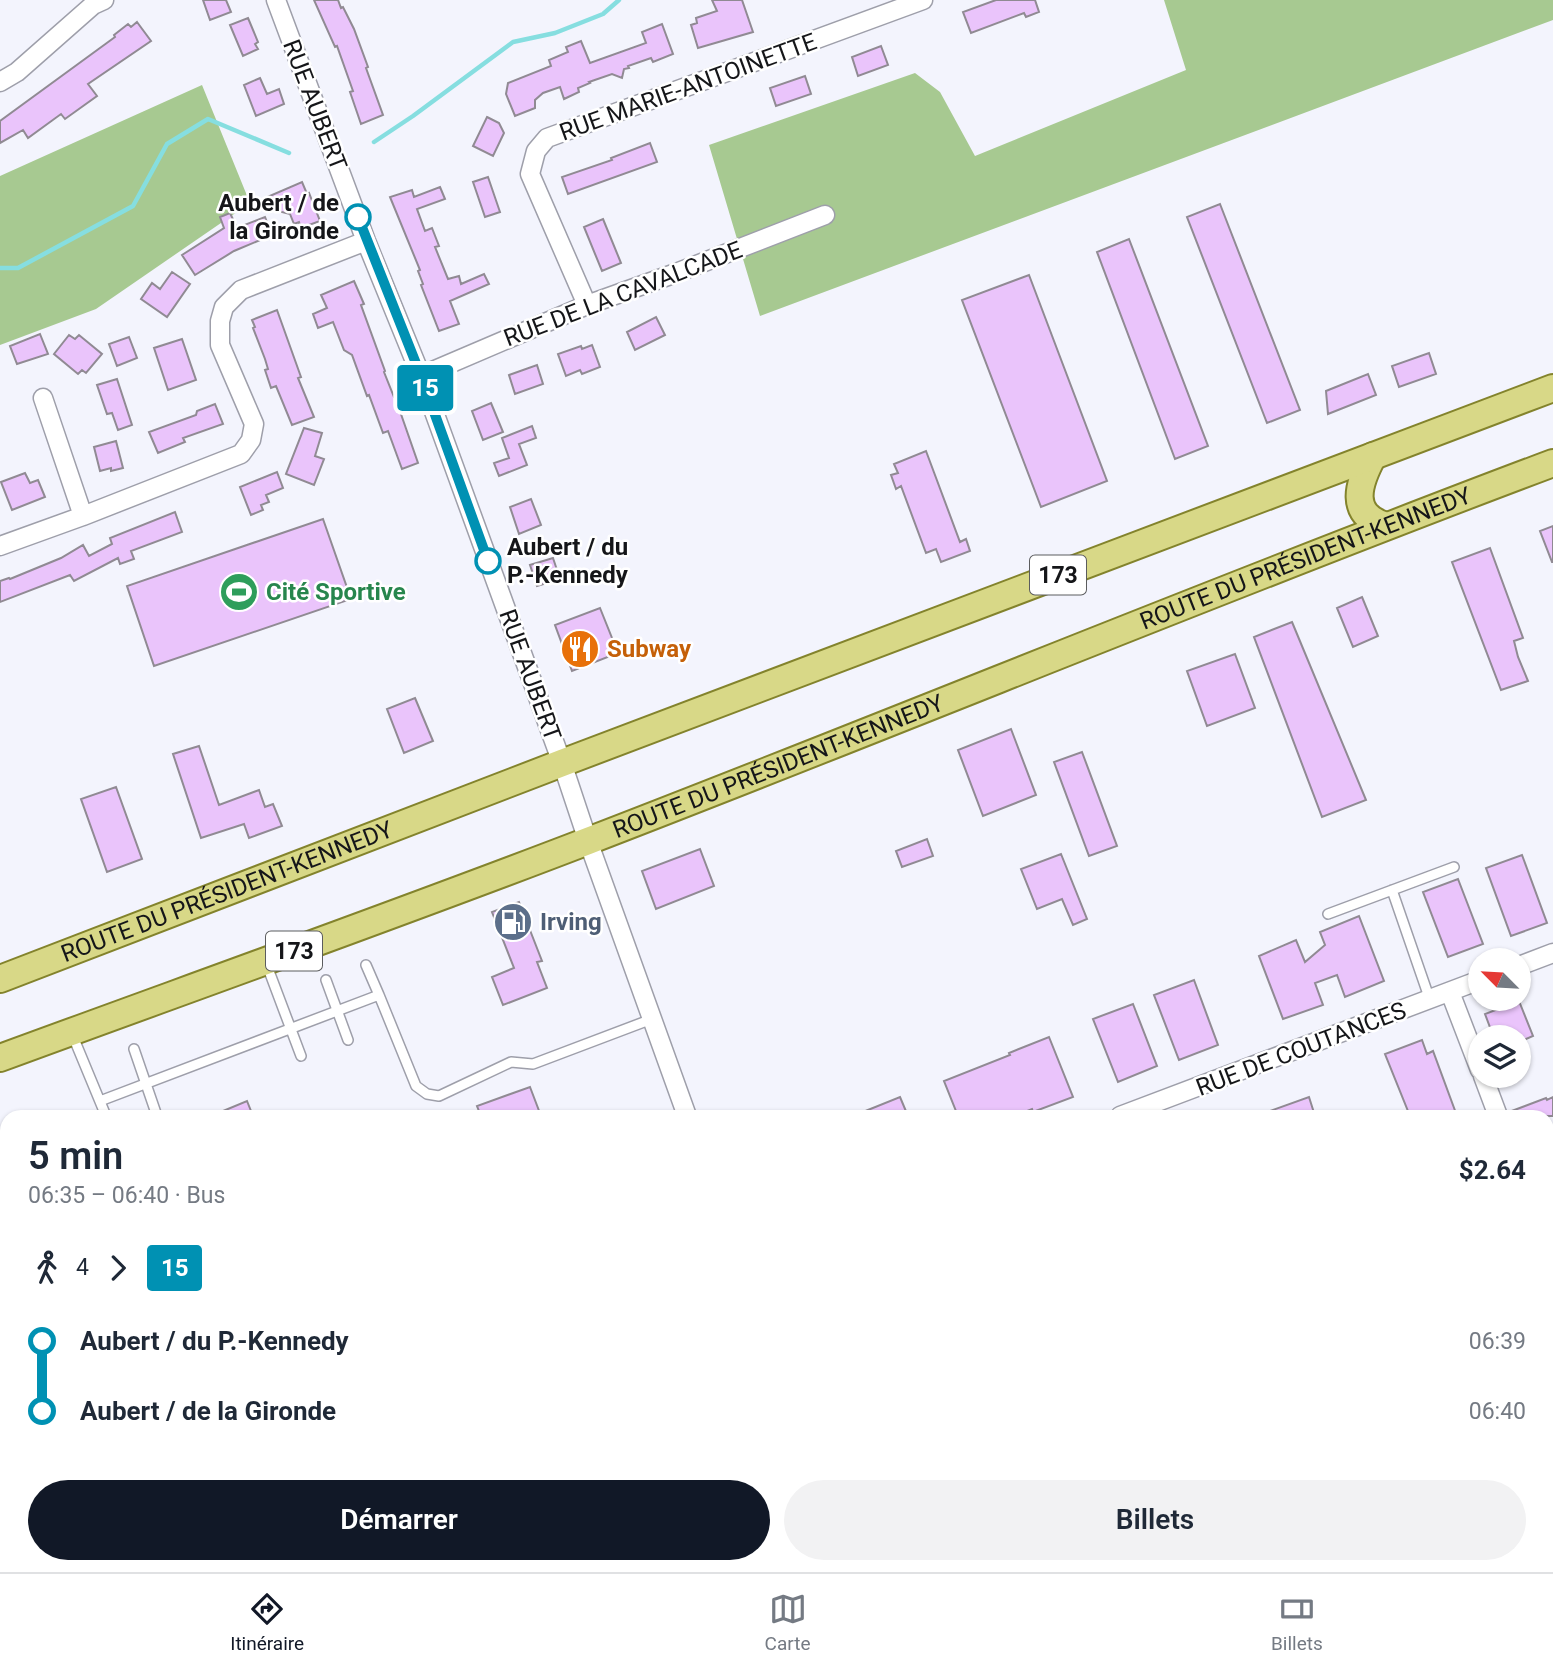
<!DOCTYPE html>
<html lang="fr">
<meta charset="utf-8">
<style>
:root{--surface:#fff;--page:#f2f2f3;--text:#1f2937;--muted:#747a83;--line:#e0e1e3;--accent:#111827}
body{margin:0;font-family:Roboto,sans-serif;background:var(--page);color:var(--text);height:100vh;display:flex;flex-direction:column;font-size:26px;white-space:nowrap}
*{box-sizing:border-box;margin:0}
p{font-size:23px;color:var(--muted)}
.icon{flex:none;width:38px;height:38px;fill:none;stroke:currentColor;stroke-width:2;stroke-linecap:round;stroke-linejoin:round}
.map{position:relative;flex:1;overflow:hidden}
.side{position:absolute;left:0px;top:1110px;width:1554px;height:464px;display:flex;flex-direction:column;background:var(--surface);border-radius:21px 21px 0 0;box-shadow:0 2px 5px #0004}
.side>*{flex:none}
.badge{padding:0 14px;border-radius:5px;font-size:24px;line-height:46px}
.needle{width:46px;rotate:294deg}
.tools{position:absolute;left:1468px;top:948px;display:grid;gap:14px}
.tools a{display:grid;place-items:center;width:63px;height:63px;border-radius:50%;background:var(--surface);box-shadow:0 2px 5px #0004;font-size:35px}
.map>.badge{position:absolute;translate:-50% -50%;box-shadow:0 0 0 4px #fff}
.legs{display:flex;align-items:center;gap:10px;height:77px;padding:0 28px;font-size:23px}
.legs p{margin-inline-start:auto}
.headline{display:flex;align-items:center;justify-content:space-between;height:119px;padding:0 28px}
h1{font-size:38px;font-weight:600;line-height:52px}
.cta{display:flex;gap:14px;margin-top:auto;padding:14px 28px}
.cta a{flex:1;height:80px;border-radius:42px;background:var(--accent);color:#fff;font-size:28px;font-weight:600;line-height:80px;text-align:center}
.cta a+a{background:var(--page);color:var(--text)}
ul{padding:0 28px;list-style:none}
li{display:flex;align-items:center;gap:24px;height:70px;font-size:26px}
li i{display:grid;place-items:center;width:10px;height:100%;margin:0 9px;background:currentColor}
li i::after{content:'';width:18px;height:18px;margin:-9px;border:5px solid;border-radius:50%;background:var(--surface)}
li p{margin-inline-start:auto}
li:first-child i{background:linear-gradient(#0000 50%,currentColor 0)}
li:last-child i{background:linear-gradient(currentColor 50%,#0000 0)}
.menu{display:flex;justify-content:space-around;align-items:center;height:98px;border-top:2px solid var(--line);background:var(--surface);font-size:19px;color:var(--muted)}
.menu a{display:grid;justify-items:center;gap:4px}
.menu .current{color:var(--accent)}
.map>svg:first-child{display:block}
.forest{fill:#a7c991}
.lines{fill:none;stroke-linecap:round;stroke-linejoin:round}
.stream{stroke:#86dee0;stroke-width:4.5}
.building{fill:#eac4fb;stroke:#908a93;stroke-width:2}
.service-casing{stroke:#9e9faa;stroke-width:12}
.minor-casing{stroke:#9e9faa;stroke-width:21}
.tertiary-casing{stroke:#9e9faa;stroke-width:24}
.primary-casing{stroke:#83832c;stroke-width:30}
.service{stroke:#fff;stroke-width:9}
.minor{stroke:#fff;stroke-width:18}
.tertiary{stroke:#fff;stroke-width:21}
.primary{stroke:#d8d887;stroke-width:26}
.line-1-casing{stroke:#fff;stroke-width:16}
.line-1{stroke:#0091b3;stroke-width:10}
.stop-1-dot{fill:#fff;stroke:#0091b3;stroke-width:3.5}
.labels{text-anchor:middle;stroke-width:5;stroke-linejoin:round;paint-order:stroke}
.shield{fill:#fff;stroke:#5b5c5e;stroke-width:2}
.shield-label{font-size:23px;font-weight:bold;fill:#151619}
.street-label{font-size:24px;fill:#151619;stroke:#fff}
.stop-label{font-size:24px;font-weight:bold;fill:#151619;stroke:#fff;text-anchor:end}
.leisure-label{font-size:24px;font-weight:bold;fill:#27864d;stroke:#fff;text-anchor:start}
.food-label{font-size:24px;font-weight:bold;fill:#c56008;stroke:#fff;text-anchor:start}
.service-label{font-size:24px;font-weight:bold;fill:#4e5e75;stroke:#fff;text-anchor:start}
</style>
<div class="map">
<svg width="1553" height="1572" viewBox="0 0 1553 1572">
<rect width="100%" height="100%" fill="#f3f4fd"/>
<path class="forest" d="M1164,0H1553V20L760,316L709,145L915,73L940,92L975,156L1186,70Z
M202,85L250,203L96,309L0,345V176Z"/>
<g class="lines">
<path class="stream" d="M374,142L413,116L513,42L555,33L603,14L619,0
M0,268H18L133,206L167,144L208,119L289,153"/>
</g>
<path class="building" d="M203,0H226L231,12L210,20Z
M314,0H338L341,8L343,7L354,29L368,67L366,68L383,115L361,124L350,92L353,91L337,46L335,47Z
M712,0H742L753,32L698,48L691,25L697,23L696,18L717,11Z
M996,0H1035L1039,12L1026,17L1024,13L971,33L963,12Z
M248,18L258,42L255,44L258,49L243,56L230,25Z
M137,22L151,41L88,84L97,96L65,119L61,114L28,138L23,130L0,143V121L115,37L114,35L128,24L131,27Z
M662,24L673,54L653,62L651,58L628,66L629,68L624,69L622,78L612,74L589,82L590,83L578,88L579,92L564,99L560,87L543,93L535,100V108L515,116L506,94L508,83L551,66L549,60L568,52L566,47L581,41L590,63L646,43L642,32Z
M881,46L888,65L858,76L852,57Z
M805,76L811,94L776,106L770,88Z
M260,78L267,94L279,89L284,104L256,116L244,85Z
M487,117L499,123L504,133L493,156L473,146Z
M650,143L657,162L568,194L562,177L612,160L611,158Z
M488,177L500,212L485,217L473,182Z
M302,182L307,194L309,193L320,221L301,228L299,222L294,224L290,214L270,209L265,198Z
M440,187L445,199L417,209L425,231L432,228L439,246L435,247L448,279L459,276L461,284L484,274L489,284L450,301L459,324L439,331L421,285L423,284L418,271L420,270L390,197L412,190L414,197Z
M1220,204L1300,410L1267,423L1187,217Z
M230,213L237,228L265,217L272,235L234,251L195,275L182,255L224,228L220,217Z
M603,219L621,263L602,271L584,227Z
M1129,239L1208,446L1175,459L1097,252Z
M172,272L190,284L167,317L141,299L152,283L160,289Z
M1029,275L1107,481L1041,507L962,300Z
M354,281L364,304L361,305L385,371L384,372L394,397H395L418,463L402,469L388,431L383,433L369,395L367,396L352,355L344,350L333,322L318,328L313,314L327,308L321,295Z
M277,310L301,377L298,378L314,417L292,425L276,386L271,388L265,370L268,369L265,359L253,328L255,327L252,320Z
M656,317L665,335L635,350L627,332Z
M40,334L48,354L17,364L10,346Z
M69,335L75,339L79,335L102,354L86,373L82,370L78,374L54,354Z
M129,337L137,358L117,366L109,344Z
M182,339L196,380L168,390L154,348Z
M592,345L600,367L582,374L580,370L566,376L558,354L581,346L582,349Z
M1429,353L1436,374L1399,387L1392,366Z
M537,365L543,384L515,394L509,375Z
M1368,374L1376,395L1328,414L1326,391Z
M117,379L132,425L118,430L112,413L107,414L97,385Z
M491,403L503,432L483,440L472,411Z
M215,404L223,424L183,438L185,442L158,453L149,432L196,415L197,411Z
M532,426L536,438L519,444L527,465L499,476L494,463L509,458L502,438Z
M304,428L322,433L315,456L324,459L314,485L286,474Z
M116,441L123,468L111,471V468L100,471L94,447Z
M926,451L960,542L966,539L970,551L941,562L936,549L926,553L901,486L896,489L891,475L898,473L894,464Z
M277,472L283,488L266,495L269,502L261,505L263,510L251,515L240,487Z
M25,473L30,483L38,480L45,497L12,510L1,482Z
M531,499L541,525L519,534L510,507Z
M175,512L182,532L131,551L134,559L120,564L118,558L74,581L70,575L0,602V581L9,578L10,579L61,558L83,545L89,556L112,544L110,538Z
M323,519L351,599L154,666L127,586Z
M1553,526V562H1552L1540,531Z
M1490,548L1523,638L1514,641L1518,657L1528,681L1501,690L1452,562Z
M553,558L560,579L537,586L530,565Z
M1362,597L1378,636L1353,647L1337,608Z
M600,608L618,653L572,671L555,625Z
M1292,622L1366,800L1322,817L1254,637Z
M1235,654L1255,708L1207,726L1187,671Z
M415,698L433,741L404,753L387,709Z
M1011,729L1036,795L983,816L958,750Z
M199,746L219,805L259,790L265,807L273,804L282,826L249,838L244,824L201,838L173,754Z
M1082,752L1117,846L1089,856L1054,762Z
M116,787L142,859L107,872L81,799Z
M927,839L933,856L902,867L896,851Z
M700,849L714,886L656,909L642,871Z
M1061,854L1087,919L1073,925L1062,899L1037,909L1021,869Z
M1522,855L1547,923L1511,936L1486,868Z
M1458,879L1483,944L1448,957L1423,892Z
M519,902L542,961L537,962L547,988L503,1005L492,977L514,968L492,912Z
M1359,916L1384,981L1345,997L1337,975L1315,983L1323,1005L1283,1019L1259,956L1296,940L1305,962L1325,945L1320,932Z
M1194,980L1218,1045L1179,1060L1154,995Z
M1519,1001L1533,1036L1519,1042V1038H1494L1485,1014Z
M1133,1004L1157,1066L1118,1082L1093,1019Z
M1049,1037L1073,1097L1033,1112L1032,1109L1014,1116H958L944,1081L1010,1055L1009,1053Z
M1422,1040L1427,1054L1433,1051L1457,1116H1410L1385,1054Z
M530,1087L541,1116H481L477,1106Z
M900,1097L908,1116H853Z
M1309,1097L1315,1116H1260L1259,1115Z
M1553,1097V1116H1509V1112L1546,1098L1547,1100Z
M247,1101L253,1116H211Z"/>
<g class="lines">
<defs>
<path id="service" d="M1392,890L1430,1000
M1328,914L1454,867
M266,963L301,1056
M366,965L379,995
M326,980L348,1040
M72,1034L106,1116
M134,1049L157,1116
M100,1101L379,995L416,1086L427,1094L439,1096L511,1062L533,1064L652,1019
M225,1566L228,1572
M375,1566L377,1572
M468,1566L470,1572
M497,1572L512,1566"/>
<path id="minor" d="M276,0L366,241L421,376L562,763L588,841L687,1116
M0,82L17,72L93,5L104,0
M587,305L530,174L536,151L547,138L923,0
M421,376L587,305L676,273L825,215
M43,398L83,516
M0,546L83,516L241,454L251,440L254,424L220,345V321L224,307L241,290L366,241
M1519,966L1553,953
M1450,992L1480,1070
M1483,1076L1498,1116
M1120,1116L1480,980
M1547,1156L1553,1154"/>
<path id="tertiary" d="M1547,1460L1553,1458
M1246,1572L1261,1566"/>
<g id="primary">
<path d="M1373,456C1358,484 1348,514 1386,526"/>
<path id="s1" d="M0,979L562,763L1553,388"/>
<path id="s2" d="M0,1058C196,986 393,916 588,841C910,717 1230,584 1553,463"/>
</g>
</defs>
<use href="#service" class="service-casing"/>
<use href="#minor" class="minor-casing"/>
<use href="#tertiary" class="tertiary-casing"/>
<use href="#primary" class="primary-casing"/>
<use href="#service" class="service"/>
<use href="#minor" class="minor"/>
<use href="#tertiary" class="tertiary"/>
<use href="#primary" class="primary"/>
</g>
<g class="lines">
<defs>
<path id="line-1" d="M358,217L421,376L488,561"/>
</defs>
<use href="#line-1" class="line-1-casing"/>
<use href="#line-1" class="line-1"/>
</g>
<defs>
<symbol id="stadium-disc" viewBox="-11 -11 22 22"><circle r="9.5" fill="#2e9e5b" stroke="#fff"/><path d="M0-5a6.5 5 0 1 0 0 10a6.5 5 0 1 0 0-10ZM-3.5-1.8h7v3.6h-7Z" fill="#fff"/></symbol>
<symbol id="restaurant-disc" viewBox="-11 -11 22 22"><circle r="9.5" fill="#e8710a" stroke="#fff"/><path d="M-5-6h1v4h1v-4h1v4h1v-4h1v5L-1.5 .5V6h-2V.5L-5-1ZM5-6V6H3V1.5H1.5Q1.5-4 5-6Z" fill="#fff"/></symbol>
<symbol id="fuel-disc" viewBox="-11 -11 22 22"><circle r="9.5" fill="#5c6f8a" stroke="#fff"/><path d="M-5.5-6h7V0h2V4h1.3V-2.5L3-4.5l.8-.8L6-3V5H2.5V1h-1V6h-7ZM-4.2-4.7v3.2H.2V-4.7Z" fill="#fff"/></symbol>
</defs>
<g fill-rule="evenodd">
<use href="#stadium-disc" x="217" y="570" width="44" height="44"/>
<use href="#restaurant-disc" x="558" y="627" width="44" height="44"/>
<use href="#fuel-disc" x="491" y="900" width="44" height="44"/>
</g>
<g class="stop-1-dot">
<circle cx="358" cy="217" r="12"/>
<circle cx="488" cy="561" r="12"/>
</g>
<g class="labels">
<g class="shield">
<rect x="1030" y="555.5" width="56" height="39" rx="5"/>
<rect x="266" y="931.5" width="56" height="39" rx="5"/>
</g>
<g class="shield-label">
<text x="1058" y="583">173</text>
<text x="294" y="959">173</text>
</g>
<g class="street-label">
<text transform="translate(688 87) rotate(-20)" y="8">RUE MARIE-ANTOINETTE</text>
<text transform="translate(315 105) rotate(69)" y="8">RUE AUBERT</text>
<text transform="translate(623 294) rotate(-21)" y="8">RUE DE LA CAVALCADE</text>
<text dy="8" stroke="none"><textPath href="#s2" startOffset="1398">ROUTE DU PRÉSIDENT-KENNEDY</textPath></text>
<text transform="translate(530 675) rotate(70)" y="8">RUE AUBERT</text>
<text dy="8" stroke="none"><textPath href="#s2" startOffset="831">ROUTE DU PRÉSIDENT-KENNEDY</textPath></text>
<text dy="8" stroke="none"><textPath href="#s1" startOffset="243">ROUTE DU PRÉSIDENT-KENNEDY</textPath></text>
<text transform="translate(1301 1049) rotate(-21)" y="8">RUE DE COUTANCES</text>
</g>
<g class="stop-label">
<text x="339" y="211">Aubert / de<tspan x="339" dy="28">la Gironde</tspan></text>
<text x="507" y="555" text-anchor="start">Aubert / du<tspan x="507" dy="28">P.-Kennedy</tspan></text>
</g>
<g class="leisure-label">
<text x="266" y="600">Cité Sportive</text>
</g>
<g class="food-label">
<text x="607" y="657">Subway</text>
</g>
<g class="service-label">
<text x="540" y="930">Irving</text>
</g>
</g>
</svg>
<div class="tools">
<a><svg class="needle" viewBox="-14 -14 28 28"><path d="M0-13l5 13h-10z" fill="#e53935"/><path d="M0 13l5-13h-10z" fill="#747a83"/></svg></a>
<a><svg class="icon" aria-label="layers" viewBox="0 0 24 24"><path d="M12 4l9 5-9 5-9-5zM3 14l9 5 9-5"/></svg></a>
</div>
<b class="badge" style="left:425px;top:388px;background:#0091b3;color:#fff">15</b>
<section class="side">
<div class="headline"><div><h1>5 min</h1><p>06:35 – 06:40 · Bus</p></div><b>$2.64</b></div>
<div class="legs"><svg class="icon" aria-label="walk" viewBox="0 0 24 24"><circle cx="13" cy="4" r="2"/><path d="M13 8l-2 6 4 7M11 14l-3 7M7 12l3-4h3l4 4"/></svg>4<svg class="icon" aria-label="forward" viewBox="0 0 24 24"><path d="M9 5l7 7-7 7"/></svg><b class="badge" style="background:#0091b3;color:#fff">15</b></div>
<ul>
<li><i style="color:#0091b3"></i><b>Aubert / du P.-Kennedy</b><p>06:39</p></li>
<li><i style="color:#0091b3"></i><b>Aubert / de la Gironde</b><p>06:40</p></li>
</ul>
<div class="cta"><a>Démarrer</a><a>Billets</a></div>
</section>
</div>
<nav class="menu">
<a class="current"><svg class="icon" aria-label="directions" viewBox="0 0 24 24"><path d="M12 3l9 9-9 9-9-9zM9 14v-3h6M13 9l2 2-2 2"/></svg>Itinéraire</a>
<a><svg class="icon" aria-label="map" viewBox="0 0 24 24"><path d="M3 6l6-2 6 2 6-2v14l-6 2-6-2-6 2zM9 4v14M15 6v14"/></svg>Carte</a>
<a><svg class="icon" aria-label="tickets" viewBox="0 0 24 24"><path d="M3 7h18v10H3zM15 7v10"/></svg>Billets</a>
</nav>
